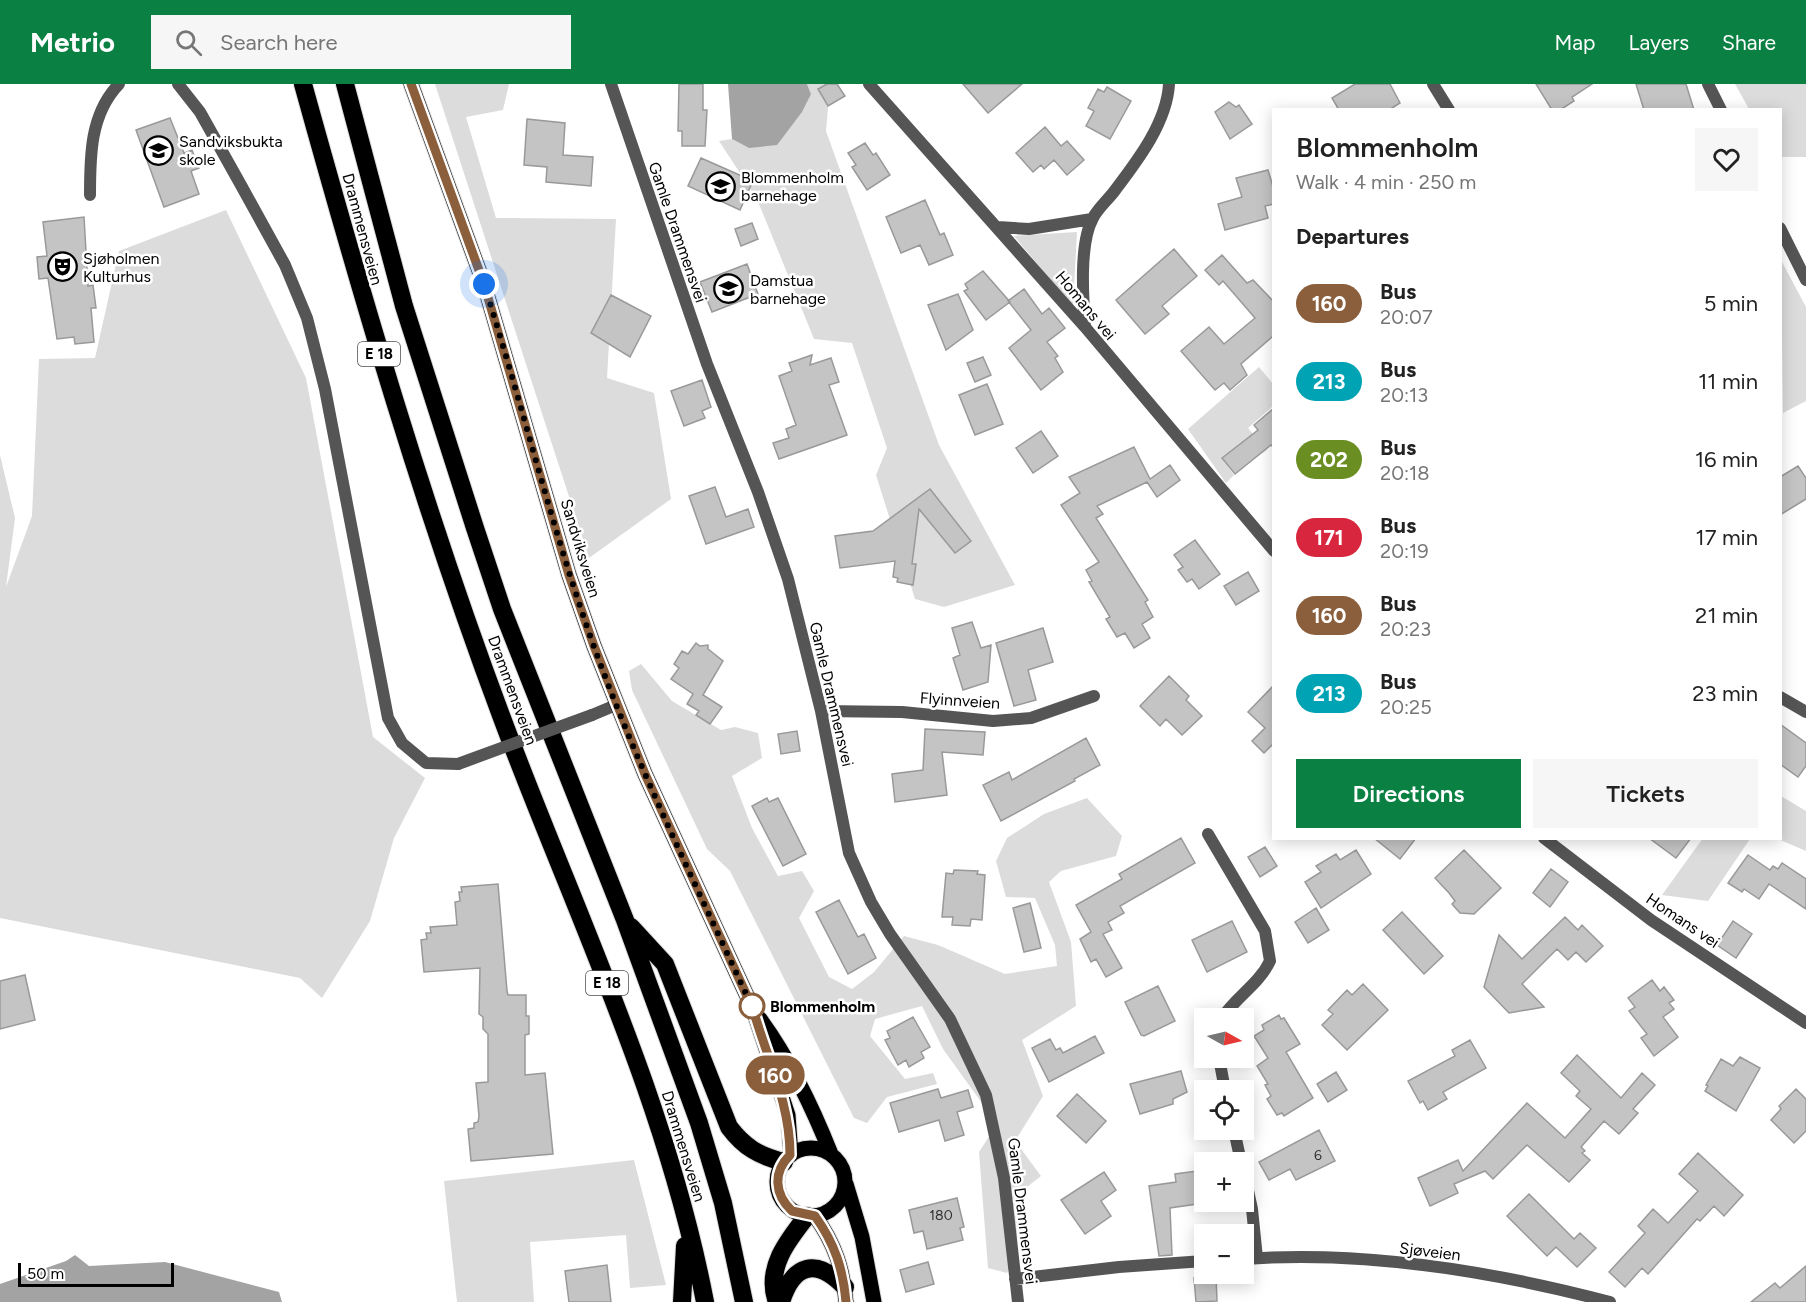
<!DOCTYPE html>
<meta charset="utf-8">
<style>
:root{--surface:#fff;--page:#f6f6f6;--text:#222;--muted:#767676;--accent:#0b8043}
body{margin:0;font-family:Figtree,sans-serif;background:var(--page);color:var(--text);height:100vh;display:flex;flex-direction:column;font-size:22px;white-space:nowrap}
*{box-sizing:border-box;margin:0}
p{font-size:20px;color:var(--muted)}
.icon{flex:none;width:33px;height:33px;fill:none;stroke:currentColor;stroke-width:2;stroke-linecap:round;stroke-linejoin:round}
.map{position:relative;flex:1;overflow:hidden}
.drawer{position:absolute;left:1272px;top:24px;width:510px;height:732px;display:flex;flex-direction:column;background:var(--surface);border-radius:0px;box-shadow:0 3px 15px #0003}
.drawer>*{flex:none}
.badge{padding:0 12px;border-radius:20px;font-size:21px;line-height:39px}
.needle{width:39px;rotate:98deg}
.tools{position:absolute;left:1194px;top:924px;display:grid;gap:12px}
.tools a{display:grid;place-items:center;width:60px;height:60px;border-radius:0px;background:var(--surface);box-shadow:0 3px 15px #0003;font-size:30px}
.scale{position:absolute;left:18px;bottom:15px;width:156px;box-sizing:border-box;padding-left:6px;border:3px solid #000;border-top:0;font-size:16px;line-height:21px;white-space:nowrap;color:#000;-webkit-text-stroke:4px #fff;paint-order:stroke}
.you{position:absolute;width:30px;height:30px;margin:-15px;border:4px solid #fff;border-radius:50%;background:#1a73e8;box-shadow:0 0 0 9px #1a73e833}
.map>.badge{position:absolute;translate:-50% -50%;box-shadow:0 0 0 3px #fff}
h2{padding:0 24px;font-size:22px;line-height:54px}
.round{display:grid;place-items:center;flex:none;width:63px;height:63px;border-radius:0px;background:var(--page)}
.head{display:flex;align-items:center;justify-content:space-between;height:102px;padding:0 24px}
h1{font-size:28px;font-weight:600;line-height:45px}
.primary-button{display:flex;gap:12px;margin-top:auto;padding:12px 24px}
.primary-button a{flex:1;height:69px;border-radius:0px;background:var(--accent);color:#fff;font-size:24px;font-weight:600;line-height:69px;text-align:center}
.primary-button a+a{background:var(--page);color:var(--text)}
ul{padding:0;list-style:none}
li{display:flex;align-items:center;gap:18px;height:78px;padding:0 24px}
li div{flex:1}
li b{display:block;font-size:22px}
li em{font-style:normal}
li .badge{min-width:66px;font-weight:700;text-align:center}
header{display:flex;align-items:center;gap:36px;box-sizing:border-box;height:84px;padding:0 30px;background:var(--accent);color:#fff}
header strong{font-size:28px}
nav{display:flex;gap:33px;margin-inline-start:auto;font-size:21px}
.search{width:420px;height:54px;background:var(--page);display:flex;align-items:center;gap:15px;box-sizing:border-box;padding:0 21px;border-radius:0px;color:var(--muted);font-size:22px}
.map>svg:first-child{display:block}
.green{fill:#dcdcdc}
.water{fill:#a3a3a3}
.building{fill:#c4c4c4;stroke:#999;stroke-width:1.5}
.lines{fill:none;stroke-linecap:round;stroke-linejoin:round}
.primary-casing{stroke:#dbdbdb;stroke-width:17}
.highway-casing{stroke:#dbdbdb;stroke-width:20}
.street{stroke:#555;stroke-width:12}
.primary{stroke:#000;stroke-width:15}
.highway{stroke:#000;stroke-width:18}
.street-bridge{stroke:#555;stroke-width:12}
.line-casing{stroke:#fff;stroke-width:14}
.line{stroke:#8b5e3c;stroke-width:9}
.walk{stroke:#000;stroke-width:6;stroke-dasharray:0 10.8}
.stop-dot{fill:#fff;stroke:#8b5e3c;stroke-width:3}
.labels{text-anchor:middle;stroke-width:5;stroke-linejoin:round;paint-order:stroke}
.number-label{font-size:14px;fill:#313131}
.shield{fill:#fff;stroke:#4c4c4c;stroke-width:1.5}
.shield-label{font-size:15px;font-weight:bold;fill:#000}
.poi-label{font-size:16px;fill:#000;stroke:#fff;text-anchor:start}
.street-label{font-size:16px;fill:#000;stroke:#fff}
.stop-label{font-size:16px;font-weight:bold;fill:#000;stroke:#fff;text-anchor:start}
</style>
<header>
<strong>Metrio</strong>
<div class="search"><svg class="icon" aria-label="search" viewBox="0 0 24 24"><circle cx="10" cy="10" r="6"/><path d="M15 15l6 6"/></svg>Search here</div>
<nav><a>Map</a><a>Layers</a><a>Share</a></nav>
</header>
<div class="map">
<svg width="1806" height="1218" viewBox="0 0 1806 1218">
<rect width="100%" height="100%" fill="#fff"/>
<path class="green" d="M435,0H509L503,26L466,33L496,134L616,135L607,294L654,309L671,415L589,474Z
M807,0H830L826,47L939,361L1015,501L944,523L915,515L876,391L887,364L852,259L814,255L757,115L719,57L732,55L749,64L811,10Z
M1735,0H1806V73H1781L1780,26L1749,25Z
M226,126L306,294L373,653L425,694L394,754L370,837L322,914L300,894L0,834V371L15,434L6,503L32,432L39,275L95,274L119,167Z
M1077,148L1073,223L1014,152Z
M1781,176L1806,223V317L1783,329Z
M1259,283L1273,300V322L1248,344L1267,366L1253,375L1241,360L1222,375L1234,391L1226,399L1188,345Z
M641,580L672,617L721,646L735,643L758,649L762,674L732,692L752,744L778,792L802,787L814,807L799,834L829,893L852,905L874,888L904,852L938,861L1005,890L1057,882L1055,861L1035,814L1006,813L996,777L1007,754L1044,730L1087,714L1122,752L1116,772L1061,787L1049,798L1071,858L1076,922L1022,956L1043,1012L1015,1057L1041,1092L1018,1110L1017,1173L1007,1189L988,1184L979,1068L997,1040L943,965L922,922L875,935L870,952L905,995L933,989L937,1000L887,1013L867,1039L854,1034L730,787L707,765L632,606L629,587Z
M1781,712L1806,727V767L1778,755Z
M1703,754L1750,755L1708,817L1662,811Z
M634,1076L666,1201L630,1204L626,1151L530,1158L534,1218H457L444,1097Z"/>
<path class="water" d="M728,0H807L811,10L802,28L777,61L749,64L732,55Z
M75,1171L89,1182L165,1178L279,1208L282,1218H0V1200L66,1177Z"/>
<path class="building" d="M679,0H703V26H707L705,62H682V47H678Z
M827,0H837L845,12L828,22L818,5Z
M963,0H1022L988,29Z
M1355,0H1390L1400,19L1389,26H1339L1332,14Z
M1536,0H1592L1572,13L1574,17L1560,26H1552Z
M1636,0H1686L1694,26H1644Z
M1107,3L1131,17L1110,55L1086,42L1094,27L1088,24L1098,5L1104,8Z
M1229,18L1236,23L1239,21L1252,40L1230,55L1215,28Z
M170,34L184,69L192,66L199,84L191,87L199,110L164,123L136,46Z
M527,35L565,39L563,71L593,73L591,102L546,98L547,83L524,81Z
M1045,43L1061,62L1067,57L1084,76L1067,91L1054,76L1044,85L1041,81L1033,88L1016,69Z
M865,59L873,71L876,69L890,91L867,106L852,83L856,81L848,69Z
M701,74L753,97L740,126L688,102Z
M1268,86L1274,106V120L1265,122L1268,134L1225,146L1218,120L1242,113L1236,94Z
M925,116L940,151L944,149L953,171L929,181L920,161L901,169L886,133Z
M84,133L88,202L93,201L96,224H91L94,258L75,260L74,253L57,255L48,194L39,195L37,173L47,172L43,138Z
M752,139L758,155L741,162L735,145Z
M1174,165L1197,192L1162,222L1169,230L1145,250L1116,216Z
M1222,171L1247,199L1253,196L1274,218V255L1272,253L1241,280L1247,291L1230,306L1224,299L1215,306L1181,267L1209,243L1224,260L1255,234L1223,197L1219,201L1205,186Z
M747,180L758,210L712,228L700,198Z
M983,187L1010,218L986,236L964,207L968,205L965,200Z
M1024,205L1042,230L1049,224L1065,244L1047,258L1058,272L1055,274L1063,288L1041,306L1009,264L1031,246L1008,217Z
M958,210L973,246L946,266L928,221Z
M611,211L651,232L630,273L591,249Z
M812,271L810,281L831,274L839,298L829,301L847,351L779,375L773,359L789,354L786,345L796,341L779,292L792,287L789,279Z
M983,273L991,291L975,298L967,279Z
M702,296L711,323L702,327L705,334L684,342L671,307Z
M987,300L1003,340L975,351L959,311Z
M1274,324V364L1271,361L1235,390L1222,374L1258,346L1254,341Z
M1041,347L1058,372L1033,389L1016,364Z
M1134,363L1150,395L1170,381L1180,396L1157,413L1147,398L1097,422L1103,430L1096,434L1148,516L1145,518L1153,533L1142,540L1150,554L1134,564L1125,549L1117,553L1106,535L1110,533L1089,498L1092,497L1086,486L1099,478L1061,421L1080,409L1069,393Z
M1798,382L1806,394V415L1780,431V393Z
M715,403L726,433L748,425L754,443L706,460L689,412Z
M930,405L971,457L955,469L919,425L912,480H916L913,501L897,498L898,494L893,493L895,477L840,484L835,452L873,447Z
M1195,456L1220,490L1199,505L1192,495L1187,498L1178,486L1183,483L1174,471Z
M1248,488L1259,507L1236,521L1224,502Z
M972,538L981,564L991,561L988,598L963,606L953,574L960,571L952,544Z
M1043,544L1053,578L1028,586L1036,616L1014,622L996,559Z
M696,559L700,562L708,561V565L723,577L703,611L722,623L710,640L696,631L699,627L687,620L693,610L671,595L679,584L674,580L682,567L688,570Z
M1169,592L1189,612L1186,616L1202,632L1182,651L1166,635L1160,642L1140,622Z
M1274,601V659L1264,669L1252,657L1265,644L1248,628Z
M1780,640L1806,659V682L1798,693L1780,680Z
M925,645L985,648L983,671L942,668L947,711L895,718L892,690L923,686Z
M797,647L800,667L781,670L778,650Z
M1086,654L1100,681L1074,695L1075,697L1001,737L983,701L1009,688L1012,696Z
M767,714L769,718L778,714L806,770L783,782L752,722Z
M1181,754L1195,779L1120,822L1124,829L1108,838L1112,846L1103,850L1122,884L1106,893L1096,875L1091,878L1080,855L1091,848L1076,821L1122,795L1119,790Z
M1374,754H1416L1400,775Z
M1649,754H1691L1676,774Z
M1265,763L1277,782L1260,793L1248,773Z
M1356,766L1371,790L1321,824L1305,798L1321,788L1316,782L1336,770L1340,776Z
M1464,766L1501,804L1474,830L1460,829L1452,820L1455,817L1449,809L1435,794Z
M1748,771L1770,786L1773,782L1778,785L1782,779L1806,795V825L1769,800L1759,815L1744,805L1742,808L1728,799Z
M1551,785L1568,798L1550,823L1533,809Z
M954,786L978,787L977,790L985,791L982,836L971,835L970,842L952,841L953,833H942L946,789L953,790Z
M498,800L507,907L508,911H526V932H529V950L525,951V991L545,989L553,1070L471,1077L468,1045L474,1044V1039L478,1038L479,1032L476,999L488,998V950L483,945V933L479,930L480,884L424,888L421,856L427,855L426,849H431L430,843L457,841L455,818L460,817L459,808H462L461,803Z
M839,816L858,853L864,850L876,874L848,890L816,828Z
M1030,819L1041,864L1024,868L1013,824Z
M1316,824L1329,846L1308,859L1295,838Z
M1402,828L1443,872L1424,890L1383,846Z
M1565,833L1578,846L1582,841L1603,862L1586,878L1576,868L1568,876L1557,865L1522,900L1544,923L1509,929L1484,903L1499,851L1522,875Z
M1232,837L1247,868L1207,888L1192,856Z
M1733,837L1752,850L1736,874L1717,861Z
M25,891L35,936L0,945V897Z
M1652,896L1660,907L1664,903L1674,916L1669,919L1674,925L1663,933L1678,953L1654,972L1641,954L1647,950L1629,927L1635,923L1628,914Z
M1363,900L1388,926L1347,966L1322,941L1333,930L1328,926L1347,906L1352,911Z
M1158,902L1175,937L1144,952L1141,951L1125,918Z
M1279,931L1281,935L1284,934L1300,960L1286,968L1313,1014L1284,1032L1282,1029L1277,1031L1267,1015L1271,1012L1265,1001L1268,1000L1257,982L1268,974L1254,952L1264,946L1262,941Z
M913,933L930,963L921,968L924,974L909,983L906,976L898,981L885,956L890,954L887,947Z
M1095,952L1104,969L1049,998L1032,964L1050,955L1056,966L1060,964L1063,969Z
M1470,956L1486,984L1443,1008L1447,1015L1428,1026L1423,1017L1420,1019L1408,997L1455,972L1452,966Z
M1577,971L1621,1014L1642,989L1655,1001L1633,1025L1638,1029L1619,1050L1604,1037L1581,1063L1585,1067L1582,1069L1590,1076L1569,1098L1527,1061L1493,1095L1485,1087L1454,1100L1458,1109L1430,1122L1418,1094L1458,1076L1463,1087L1527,1019L1565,1054L1591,1025L1576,1012L1580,1007L1561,989Z
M1740,973L1760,984L1736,1027L1705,1007L1708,1002L1706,1001L1721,975L1733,982Z
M1181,987L1187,1008L1173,1015V1020L1140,1030L1130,1000Z
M1336,988L1347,1006L1328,1018L1317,1000Z
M938,1005L941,1014L968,1006L973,1023L957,1028L964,1051L945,1057L939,1036L899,1048L890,1019Z
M1796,1005L1806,1015V1047L1794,1059L1771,1036L1781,1025L1779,1022Z
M1077,1010L1106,1037L1086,1059L1057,1032Z
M1319,1046L1335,1077L1296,1096L1290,1085L1269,1096L1259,1078Z
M1698,1069L1743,1111L1724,1132L1714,1122L1700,1137L1697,1135L1648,1190L1642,1184L1625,1203L1609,1188L1645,1149L1638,1142L1653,1125L1668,1139L1698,1107L1679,1090Z
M1197,1087L1198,1096L1204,1095V1119L1170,1124L1172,1171L1159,1172L1149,1102L1176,1098L1175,1090Z
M1104,1088L1116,1106L1101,1117L1111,1132L1085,1150L1061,1116Z
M1529,1110L1574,1155L1580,1149L1596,1164L1577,1183L1556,1163L1547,1172L1507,1132Z
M957,1114L964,1143L960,1144L963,1156L927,1165L923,1147L914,1149L909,1126Z
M928,1178L934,1200L906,1208L900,1186Z
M607,1181L611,1218H569L565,1187Z
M1806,1182V1218H1751L1775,1199L1780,1204Z
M1216,1192L1217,1217L1196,1218L1194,1194Z"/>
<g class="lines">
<defs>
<path id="primary" d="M411,0L484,200L569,491L594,562L645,690L753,925L788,1031L791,1071
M760,935C790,976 812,1022 831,1070
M777 1098a34 34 0 1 1 68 0a34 34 0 1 1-68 0Z
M846,1100L862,1153L874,1218
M815,1132C835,1160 843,1185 846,1218"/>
<path id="highway" d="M303,0C362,213 424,426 502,634C574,827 666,1014 705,1218
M345,0L404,222L475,444L502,525L625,836L699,1039L723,1119L744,1218
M631,843L665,880L729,1043C744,1063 759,1072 784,1078
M682,1218L685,1162
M777,1218C765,1185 787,1157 807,1132
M781,1218C793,1180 816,1173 845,1203"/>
</defs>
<use href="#primary" class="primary-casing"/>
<use href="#highway" class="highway-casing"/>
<path class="street" d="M178,0L200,28L242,103L285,181L307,234L325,305L388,634L402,659L426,679L458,680
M611,0L707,280L758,408L788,495L821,627L849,769L871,818L890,850L950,935L986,1011L1004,1094L1018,1218
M869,0L1085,243L1274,467
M1433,0L1449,26
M1708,0L1721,26
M90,111C90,72 90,30 119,0
M998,143L1029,145L1092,135
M1780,144L1806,196
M1085,243C1083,214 1079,159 1093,134C1098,124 1109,115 1116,105C1138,76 1167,38 1169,0
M1780,613L1806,628
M821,627L902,628L993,637L1031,634L1094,612
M592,631L616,621
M1208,750L1265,847L1270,877C1259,900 1236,913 1222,934
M1544,754L1651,836L1806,939
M1219,974L1225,1006
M1234,1046L1241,1078
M1244,1088L1252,1125L1257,1174
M1244,1175C1366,1166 1492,1187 1610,1218
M1015,1195L1119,1183L1204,1177"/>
<use href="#primary" class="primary"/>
<use href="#highway" class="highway"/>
<path class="street-bridge" d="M458,680L592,631"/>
</g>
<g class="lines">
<defs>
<path id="line" d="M411,0L484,200L569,491L594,562L645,690L753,925C767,975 790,1018 790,1071C773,1088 774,1110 792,1127L815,1132C835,1160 843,1185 846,1218"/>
</defs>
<use href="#line" class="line-casing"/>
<use href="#line" class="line"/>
<path class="walk" d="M484,200C522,319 551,442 593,560C638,685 698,805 753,925L752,922"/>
</g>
<defs>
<symbol id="school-ring" viewBox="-11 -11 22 22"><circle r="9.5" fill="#fff" stroke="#000" stroke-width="1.5"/><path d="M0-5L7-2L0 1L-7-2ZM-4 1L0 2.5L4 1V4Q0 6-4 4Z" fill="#000"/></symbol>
<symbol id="theatre-ring" viewBox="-11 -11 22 22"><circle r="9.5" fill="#fff" stroke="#000" stroke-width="1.5"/><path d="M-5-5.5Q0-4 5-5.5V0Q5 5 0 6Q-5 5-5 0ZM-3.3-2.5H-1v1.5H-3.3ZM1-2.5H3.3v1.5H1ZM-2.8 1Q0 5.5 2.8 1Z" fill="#000"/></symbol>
</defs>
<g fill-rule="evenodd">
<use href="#school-ring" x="142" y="50" width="33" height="33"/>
<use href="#school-ring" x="704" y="86" width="33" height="33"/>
<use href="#theatre-ring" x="46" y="166" width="33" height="33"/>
<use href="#school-ring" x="712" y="188" width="33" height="33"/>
</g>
<circle class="stop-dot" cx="752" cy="922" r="12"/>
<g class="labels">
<g class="number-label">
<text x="1318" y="1076">6</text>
<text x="941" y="1136">180</text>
</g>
<g class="shield">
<rect x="358" y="258" width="42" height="24" rx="4.5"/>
<rect x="586" y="887" width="42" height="24" rx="4.5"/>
</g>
<g class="shield-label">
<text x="379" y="275">E 18</text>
<text x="607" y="904">E 18</text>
</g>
<g class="poi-label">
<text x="179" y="63">Sandviksbukta<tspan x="179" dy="18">skole</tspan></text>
<text x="741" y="99">Blommenholm<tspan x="741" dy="18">barnehage</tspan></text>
<text x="83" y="180">Sjøholmen<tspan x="83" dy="18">Kulturhus</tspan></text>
<text x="750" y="202">Damstua<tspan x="750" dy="18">barnehage</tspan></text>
</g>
<g class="street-label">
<text transform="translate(363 145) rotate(75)" y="6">Drammensveien</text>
<text transform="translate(678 148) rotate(71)" y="6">Gamle Drammensvei</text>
<text transform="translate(1086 221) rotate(50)" y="6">Homans vei</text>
<text transform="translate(581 464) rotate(73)" y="6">Sandviksveien</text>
<text transform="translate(513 606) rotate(70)" y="6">Drammensveien</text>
<text transform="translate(832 610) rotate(77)" y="6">Gamle Drammensvei</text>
<text transform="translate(960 616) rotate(4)" y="6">Flyinnveien</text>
<text transform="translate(1683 836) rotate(34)" y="6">Homans vei</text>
<text transform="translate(684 1062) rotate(73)" y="6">Drammensveien</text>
<text transform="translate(1023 1127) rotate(83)" y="6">Gamle Drammensvei</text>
<text transform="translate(1430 1167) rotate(7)" y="6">Sjøveien</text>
</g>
<g class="stop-label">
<text x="770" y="928">Blommenholm</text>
</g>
</g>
</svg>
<div class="tools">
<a><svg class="needle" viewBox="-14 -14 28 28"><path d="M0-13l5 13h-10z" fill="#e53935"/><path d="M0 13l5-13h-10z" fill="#767676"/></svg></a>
<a><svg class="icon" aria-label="locate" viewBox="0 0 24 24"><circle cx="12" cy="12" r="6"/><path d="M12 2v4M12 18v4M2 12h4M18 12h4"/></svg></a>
<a>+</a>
<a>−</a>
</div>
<div class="scale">50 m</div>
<div class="you" style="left:484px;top:200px"></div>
<b class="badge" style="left:775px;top:991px;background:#8b5e3c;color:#fff">160</b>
<section class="drawer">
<div class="head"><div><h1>Blommenholm</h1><p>Walk · 4 min · 250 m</p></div><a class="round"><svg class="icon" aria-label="heart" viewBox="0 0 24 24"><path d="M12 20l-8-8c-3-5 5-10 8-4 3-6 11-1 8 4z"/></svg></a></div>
<h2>Departures</h2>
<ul>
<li><span class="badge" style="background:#8b5e3c;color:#fff">160</span><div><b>Bus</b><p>20:07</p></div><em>5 min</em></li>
<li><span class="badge" style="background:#00a3b4;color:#fff">213</span><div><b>Bus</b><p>20:13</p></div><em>11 min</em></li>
<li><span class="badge" style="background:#6b8e23;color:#fff">202</span><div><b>Bus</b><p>20:18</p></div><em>16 min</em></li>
<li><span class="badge" style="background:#d7263d;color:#fff">171</span><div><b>Bus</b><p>20:19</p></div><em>17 min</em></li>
<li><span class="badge" style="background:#8b5e3c;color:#fff">160</span><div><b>Bus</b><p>20:23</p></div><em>21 min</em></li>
<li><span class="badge" style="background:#00a3b4;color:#fff">213</span><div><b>Bus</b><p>20:25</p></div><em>23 min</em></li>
</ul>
<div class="primary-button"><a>Directions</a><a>Tickets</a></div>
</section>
</div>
